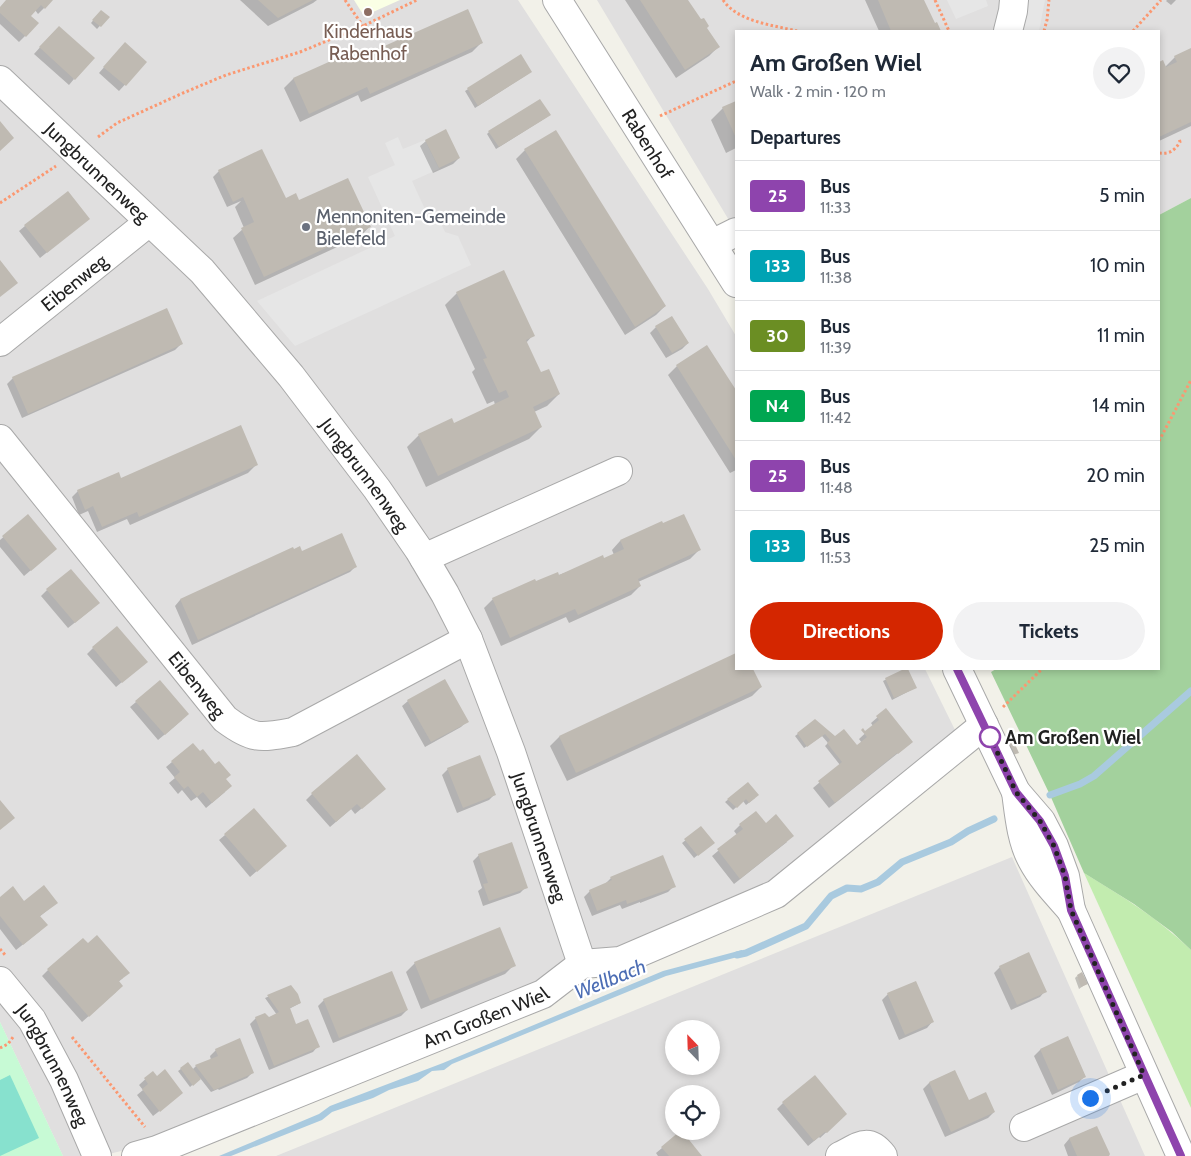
<!DOCTYPE html>
<meta charset="utf-8">
<style>
:root{--surface:#fff;--page:#f2f2f3;--text:#1f2937;--muted:#747a83;--line:#e0e1e3;--accent:#d42600}
body{margin:0;font-family:Cabin,sans-serif;background:var(--page);color:var(--text);height:100vh;display:flex;flex-direction:column;font-size:19px;white-space:nowrap}
*{box-sizing:border-box;margin:0}
p{font-size:16px;color:var(--muted)}
.icon{flex:none;width:28px;height:28px;fill:none;stroke:currentColor;stroke-width:2;stroke-linecap:round;stroke-linejoin:round}
.map{position:relative;flex:1;overflow:hidden}
.panel{position:absolute;left:735px;top:30px;width:425px;height:640px;display:flex;flex-direction:column;background:var(--surface);border-radius:0px;box-shadow:0 2px 8px #0003}
.panel>*{flex:none}
.badge{padding:0 10px;border-radius:4px;font-size:18px;line-height:32px}
.needle{width:32px;rotate:337deg}
.buttons{position:absolute;left:665px;top:1020px;display:grid;gap:10px}
.buttons a{display:grid;place-items:center;width:55px;height:55px;border-radius:50%;background:var(--surface);box-shadow:0 2px 8px #0003;font-size:25px}
.you{position:absolute;width:25px;height:25px;margin:-12px;border:4px solid #fff;border-radius:50%;background:#1a73e8;box-shadow:0 0 0 8px #1a73e833}
.map>.badge{position:absolute;translate:-50% -50%;box-shadow:0 0 0 2px #fff}
h2{padding:0 15px;font-size:19px;line-height:45px}
.round{display:grid;place-items:center;flex:none;width:52px;height:52px;border-radius:26px;background:var(--page)}
.summary{display:flex;align-items:center;justify-content:space-between;height:85px;padding:0 15px}
h1{font-size:24px;font-weight:700;line-height:38px}
.primary-button{display:flex;gap:10px;margin-top:auto;padding:10px 15px}
.primary-button a{flex:1;height:58px;border-radius:30px;background:var(--accent);color:#fff;font-size:20px;font-weight:700;line-height:58px;text-align:center}
.primary-button a+a{background:var(--page);color:var(--text)}
ul{padding:0;list-style:none}
li{display:flex;align-items:center;gap:15px;height:70px;padding:0 15px;border-top:1px solid var(--line)}
li div{flex:1}
li b{display:block;font-size:19px}
li em{font-style:normal}
li .badge{min-width:55px;font-weight:700;text-align:center}
.map>svg:first-child{display:block}
.residential{fill:#e0dfdf;fill-rule:evenodd}
.education{fill:#faffe5}
.grass{fill:#c2ecaf}
.forest{fill:#a3d19d}
.park{fill:#c7fad5}
.pitch{fill:#87e1ce}
.parking{fill:#e6e6e6}
.water{fill:#a9cadf}
.shadow{fill:#0003}
.lines{fill:none;stroke-linecap:round;stroke-linejoin:round}
.stream{stroke:#a9cadf;stroke-width:7}
.building{fill:#bfbab2}
.minor-casing{stroke:#a9a9a9;stroke-width:30}
.path{stroke:#fb9871;stroke-width:3;stroke-dasharray:2.5 2.5;stroke-linecap:butt}
.minor{stroke:#fff;stroke-width:28}
.line-casing{stroke:#fff;stroke-width:11}
.line{stroke:#8e44ad;stroke-width:8}
.walk{stroke:#222;stroke-width:5;stroke-dasharray:0 9}
.education-dot{fill:#8d6e63;stroke:#fff;stroke-width:2}
.worship-dot{fill:#6b7280;stroke:#fff;stroke-width:2}
.stop-dot{fill:#fff;stroke:#8e44ad;stroke-width:2.5}
.labels{text-anchor:middle;stroke-width:4.5;stroke-linejoin:round;paint-order:stroke}
.education-label{font-size:19px;fill:#785e54;stroke:#fff}
.street-label{font-size:19px;fill:#222;stroke:#fff}
.worship-label{font-size:19px;fill:#5b616d;stroke:#fff;text-anchor:start}
.stop-label{font-size:19px;font-weight:bold;fill:#222;stroke:#fff;text-anchor:start}
.water-label{font-size:20px;font-style:italic;fill:#4c6db4;stroke:#fff}
</style>
<div class="map">
<svg width="1191" height="1156" viewBox="0 0 1191 1156">
<rect width="100%" height="100%" fill="#f2f1e9"/>
<path class="residential" d="M0,0H518L708,289L736,336V669H925L956,732L771,885L540,986L130,1149L100,1156H63L0,1022Z
M597,0H1191V198L1159,215V31H736V232Z
M1012,857L1145,1156H276ZM674,1029H711V1066H674ZM674,1094H711V1131H674Z"/>
<path class="education" d="M354,0H400L364,16Z"/>
<path class="grass" d="M1084,873C1122,896 1159,919 1191,950V1108Z"/>
<path class="forest" d="M1191,198V950L1172,932L1134,904L1084,873L1050,795L991,672L996,669H1159V215Z"/>
<path class="park" d="M0,1022L63,1156H0Z"/>
<path class="pitch" d="M10,1075L39,1138L0,1156V1080Z"/>
<path class="parking" d="M947,0H986L988,6L956,19Z
M1025,0H1045L1039,31H1019Z
M398,137L403,149L425,140L439,169L412,181L429,218L437,215L445,232L458,236L471,265L295,346L257,301L395,236L368,177L395,165L385,143Z"/>
<path class="water" d="M742,950L745,955L666,976L452,1064L444,1070L432,1071L418,1081L389,1090L373,1098L332,1112L322,1120L231,1156H219L319,1114L330,1106L443,1063L663,971Z"/>
<path class="shadow" d="M7,0H52L38,14L35,10L29,16L37,24L19,42L0,24V8Z
M240,0H317L313,3L268,26Z
M625,0H687L718,47L709,56L676,78Z
M865,0H922L934,25L937,24L940,31H879Z
M1167,0H1176L1171,5L1166,1Z
M101,11L108,17L97,29L91,23Z
M53,33L74,79L69,85L34,54Z
M481,43L472,52L361,102L358,95L300,122L284,88L293,79L354,61Z
M1191,49V126L1159,141V63L1163,62L1165,67L1175,57Z
M119,50L146,62L119,91L99,73Z
M521,56L528,74L475,108L465,91Z
M736,102V148L726,153L711,120L723,108Z
M547,117L496,149L487,134L489,132Z
M555,132L665,306L656,315L625,335L516,159L525,150Z
M426,141L459,158L453,164L433,173L420,146Z
M219,171L285,200L299,202L369,227L361,236L255,285L233,238L244,228L235,207L241,201L227,207L213,177Z
M88,219L40,258L19,231L25,226Z
M457,293L533,335L526,343L540,374L559,394L547,406L534,412L541,427L529,439L426,487L407,447L419,435L454,424L495,405L494,401L487,404L472,372L475,369L445,305Z
M656,327L688,343L682,349L666,358L650,333Z
M181,344L175,350L22,418L7,384L13,378Z
M707,347L736,393V470L730,473L668,375L677,366Z
M257,464L248,473L130,525L127,519L97,532L88,511L79,515L72,497L78,491L121,479Z
M28,516L56,549L24,576L0,547V540Z
M620,541L699,550L690,559L638,582L640,586L631,595L569,623L566,617L501,646L484,608L493,599L614,555L612,550Z
M292,549L356,566L350,572L192,645L175,606L180,600Z
M47,590L92,609L68,628L41,596Z
M93,648L140,667L116,687L87,654Z
M736,655V669H752L761,687L752,696L567,781L550,746L559,737Z
M906,669L915,688L892,700L883,681Z
M408,701L467,721L461,727L425,747L402,706Z
M136,702L182,720L158,740L130,707Z
M886,710L912,742L829,808L813,788L840,765L825,746L828,743L822,736L804,748L795,736L815,721L834,736L857,747L862,743L859,739L873,726L871,723Z
M172,762L225,779V792L206,808L197,797L191,801L182,790L178,794L169,783L175,778L166,767Z
M448,769L495,794L489,800L457,813L442,775Z
M748,784L755,798L746,805L743,801L733,810L725,802Z
M312,794H379L355,814L351,809L330,827L306,800Z
M765,824L787,842L734,884L712,856L737,835L734,831L740,825Z
M701,828L710,845L694,858L682,843Z
M225,835L279,852L250,877L219,840Z
M479,855L526,887L520,893L483,906L478,891L482,888L473,861Z
M611,878L674,886L668,892L640,903V902L622,909L620,905L592,916L584,897L590,891L605,884Z
M0,898L50,908L39,917L40,931L16,950L0,929Z
M415,963L514,965L505,974L421,1009L406,972Z
M1000,967L1045,991L1040,997L1011,1010L994,973Z
M48,970L123,978L118,982L116,992L82,1022L42,976Z
M1077,976L1086,984L1079,989L1075,978Z
M915,982L932,1022L927,1028L899,1040L882,1000L888,994Z
M291,987L300,1003L289,1009L296,1026L318,1046L313,1052L269,1070L250,1024L256,1018L268,1019L277,1015L265,998Z
M324,1000L407,1010L401,1016L333,1043L318,1006Z
M1068,1038L1085,1076L1079,1082L1052,1095L1034,1056L1040,1050Z
M216,1050L253,1072L247,1078L219,1090L218,1089L211,1092L200,1078L190,1087L178,1071L188,1064L192,1070L196,1066L211,1060L210,1056Z
M954,1071L968,1102L994,1112L988,1118L945,1137L923,1089L929,1083Z
M152,1073L176,1098L153,1116L137,1095L143,1090L139,1085Z
M783,1103L846,1114L820,1138L819,1137L808,1146L777,1109Z
M1096,1127L1108,1156H1068L1064,1145L1069,1139Z
M662,1148L700,1156H658L656,1153Z"/>
<g class="lines">
<path class="stream" d="M1050,795L1080,784L1094,776L1191,691
M737,955L746,953L806,926L831,896L847,888L861,889L878,882L902,862L951,842L968,831L994,819"/>
</g>
<path class="building" d="M6,0H53L45,9L41,5L31,16L39,23L26,37L0,13V7Z
M258,0H313L278,18Z
M640,0H688L701,19L704,18L709,26L707,28L720,47L685,70Z
M878,0H924L935,23L937,22L941,31H891Z
M468,9L483,43L370,94L367,87L309,114L293,78L351,52L355,59Z
M101,10L110,17L101,27L92,20Z
M59,26L95,58L75,80L39,47Z
M125,42L147,62L126,86L103,67Z
M1191,48V122L1159,137V62L1163,60L1166,67L1177,62L1174,56Z
M521,54L532,72L478,106L467,88Z
M540,99L551,115L499,147L488,131Z
M736,101V138L722,107Z
M0,121L14,138L0,151Z
M446,129L460,158L439,168L425,140Z
M556,130L666,306L635,327L524,149Z
M262,149L286,198L296,193L299,200L348,178L371,227L264,277L241,228L254,222L243,197L233,202L218,170Z
M68,191L90,219L47,253L24,225Z
M0,260L18,283L0,297Z
M504,270L535,336L526,340L541,372L549,369L560,394L533,407L542,427L438,476L418,434L452,418L454,423L509,397L506,390L499,393L483,359L487,358L456,292Z
M167,308L183,344L28,414L12,377Z
M672,316L689,343L672,353L655,326Z
M707,345L736,390V460L676,365Z
M241,425L258,465L139,517L137,512L102,527L93,506L85,510L77,490L119,472L121,478Z
M28,514L57,549L31,571L2,536Z
M684,514L701,550L638,579L641,586L578,615L575,609L510,638L492,598L535,579L536,581L558,572L559,575L603,555L604,558L624,549L620,540L662,521L663,523Z
M342,533L357,567L198,640L180,599L293,547L294,549L300,546L302,551Z
M71,569L100,603L75,623L46,589Z
M117,626L148,662L122,683L92,647Z
M736,653V669H753L762,687L576,773L559,736Z
M904,669H908L917,688L894,698L885,678Z
M445,679L469,722L431,742L407,700Z
M160,680L189,714L165,735L135,701Z
M886,708L913,742L898,754L897,753L835,803L818,781L842,762L827,743L830,740L825,734L807,747L797,733L815,719L835,736L844,729L857,745L867,737L861,730L863,728L865,731L879,720L876,716Z
M1013,740L1019,753L1013,755L1007,742Z
M193,743L200,751L203,749L215,764L219,761L231,775L226,779L232,786L212,803L203,792L197,797L188,786L184,789L174,777L180,772L171,761Z
M357,754L386,789L362,809L357,804L336,822L311,793Z
M480,755L496,795L463,808L447,768Z
M748,782L759,795L749,803L746,799L737,808L727,799Z
M0,800L15,818L0,830Z
M254,808L287,846L257,872L224,834Z
M756,811L766,823L776,814L794,836L740,879L717,849L743,829L739,824Z
M701,826L715,843L698,856L684,839Z
M512,842L528,888L489,901L483,884L488,883L478,854Z
M663,855L676,887L627,904L626,900L597,911L589,890L612,880L610,877Z
M44,885L58,903L40,916L48,925L23,945L0,916V897L13,886L24,901Z
M500,927L516,966L430,1001L414,962Z
M97,935L130,973L119,981L123,986L89,1017L47,969L83,938L88,943Z
M1029,952L1047,992L1017,1005L999,966Z
M392,971L408,1010L339,1038L323,999Z
M1082,972L1088,984L1081,987L1077,975Z
M916,981L934,1022L905,1035L887,993Z
M291,985L298,994L301,1003L290,1008L296,1024L308,1019L320,1047L274,1066L255,1017L265,1013L269,1017L279,1012L267,995Z
M1068,1036L1086,1077L1058,1090L1040,1049Z
M240,1038L254,1073L214,1090L195,1065L218,1056L215,1049Z
M188,1062L201,1079L193,1086L180,1068Z
M165,1069L183,1093L160,1112L142,1089L148,1084L144,1078L153,1071L157,1076Z
M955,1070L969,1100L986,1092L995,1112L951,1132L929,1082Z
M815,1075L847,1114L827,1133L825,1132L814,1141L782,1102Z
M1097,1126L1110,1154L1109,1156H1077L1069,1138Z
M680,1131H682L702,1156H669L661,1147Z"/>
<g class="lines">
<defs>
<g id="minor">
<path id="s1" d="M557,0L736,283"/>
<path d="M1008,31L1013,11L1014,0"/>
<path id="s2" d="M0,80L202,271L291,376L377,489L419,550L445,594L468,639L511,752L582,964"/>
<path d="M712,244L736,232"/>
<path id="s3" d="M0,342L149,222"/>
<path id="s4" d="M0,439L225,719C253,740 260,738 293,732L468,639"/>
<path d="M424,558L618,471"/>
<path d="M957,669L1016,792L1041,821L1054,846L1065,876L1071,910L1181,1156"/>
<path d="M1016,792C1019,814 1021,840 1032,860C1042,879 1057,894 1071,910"/>
<path id="s5" d="M0,981L32,1020L64,1080L97,1156"/>
<path d="M1024,1127L1144,1075"/>
<path id="s6" d="M136,1156L157,1150L543,994L582,964L620,961L776,894L984,725"/>
<path d="M840,1156C859,1147 868,1136 883,1156"/>
</g>
</defs>
<use href="#minor" class="minor-casing"/>
<path class="path" d="M345,0L363,26
M723,0C738,22 773,25 797,31
M935,0L949,31
M1044,31L1047,20L1049,0
M1133,31L1161,0
M660,116L736,81
M98,137L117,123L183,93L226,75L300,52L363,26L417,0
M1159,153C1170,154 1174,151 1180,142L1179,138
M0,203L56,166
M1159,441L1191,380
M1003,707L1042,669
M0,949L6,956
M72,1037L145,1127
M0,1048L8,1044L13,1037"/>
<use href="#minor" class="minor"/>
</g>
<g class="lines">
<defs>
<path id="line" d="M957,669L1016,792L1040,821L1054,846L1065,876L1071,910L1181,1156"/>
</defs>
<use href="#line" class="line-casing"/>
<use href="#line" class="line"/>
<path class="walk" d="M990,737L1016,792L1040,821L1054,846L1065,876L1071,910L1144,1075L1090,1098"/>
</g>
<circle class="education-dot" cx="368" cy="12" r="5"/>
<circle class="worship-dot" cx="306" cy="227" r="5"/>
<circle class="stop-dot" cx="990" cy="737" r="10"/>
<g class="labels">
<g class="education-label">
<text x="368" y="38">Kinderhaus<tspan x="368" dy="22">Rabenhof</tspan></text>
</g>
<g class="street-label">
<text dy="7" stroke="none"><textPath href="#s1" startOffset="170">Rabenhof</textPath></text>
<text dy="7" stroke="none"><textPath href="#s2" startOffset="134">Jungbrunnenweg</textPath></text>
<text dy="7" stroke="none"><textPath href="#s3" startOffset="95">Eibenweg</textPath></text>
<text dy="7" stroke="none"><textPath href="#s2" startOffset="539">Jungbrunnenweg</textPath></text>
<text dy="7" stroke="none"><textPath href="#s4" startOffset="315">Eibenweg</textPath></text>
<text dy="7" stroke="none"><textPath href="#s2" startOffset="944">Jungbrunnenweg</textPath></text>
<text dy="7" stroke="none"><textPath href="#s6" startOffset="376">Am Großen Wiel</textPath></text>
<text dy="7" stroke="none"><textPath href="#s5" startOffset="100">Jungbrunnenweg</textPath></text>
</g>
<g class="worship-label">
<text x="316" y="223">Mennoniten-Gemeinde<tspan x="316" dy="22">Bielefeld</tspan></text>
</g>
<g class="stop-label">
<text x="1005" y="744">Am Großen Wiel</text>
</g>
<g class="water-label">
<text transform="translate(610 979) rotate(-22)" y="7">Wellbach</text>
</g>
</g>
</svg>
<div class="buttons">
<a><svg class="needle" viewBox="-14 -14 28 28"><path d="M0-13l5 13h-10z" fill="#e53935"/><path d="M0 13l5-13h-10z" fill="#747a83"/></svg></a>
<a><svg class="icon" aria-label="locate" viewBox="0 0 24 24"><circle cx="12" cy="12" r="6"/><path d="M12 2v4M12 18v4M2 12h4M18 12h4"/></svg></a>
</div>
<div class="you" style="left:1090px;top:1098px"></div>
<section class="panel">
<div class="summary"><div><h1>Am Großen Wiel</h1><p>Walk · 2 min · 120 m</p></div><a class="round"><svg class="icon" aria-label="heart" viewBox="0 0 24 24"><path d="M12 20l-8-8c-3-5 5-10 8-4 3-6 11-1 8 4z"/></svg></a></div>
<h2>Departures</h2>
<ul>
<li><span class="badge" style="background:#8e44ad;color:#fff">25</span><div><b>Bus</b><p>11:33</p></div><em>5 min</em></li>
<li><span class="badge" style="background:#00a3b4;color:#fff">133</span><div><b>Bus</b><p>11:38</p></div><em>10 min</em></li>
<li><span class="badge" style="background:#6b8e23;color:#fff">30</span><div><b>Bus</b><p>11:39</p></div><em>11 min</em></li>
<li><span class="badge" style="background:#00a651;color:#fff">N4</span><div><b>Bus</b><p>11:42</p></div><em>14 min</em></li>
<li><span class="badge" style="background:#8e44ad;color:#fff">25</span><div><b>Bus</b><p>11:48</p></div><em>20 min</em></li>
<li><span class="badge" style="background:#00a3b4;color:#fff">133</span><div><b>Bus</b><p>11:53</p></div><em>25 min</em></li>
</ul>
<div class="primary-button"><a>Directions</a><a>Tickets</a></div>
</section>
</div>
